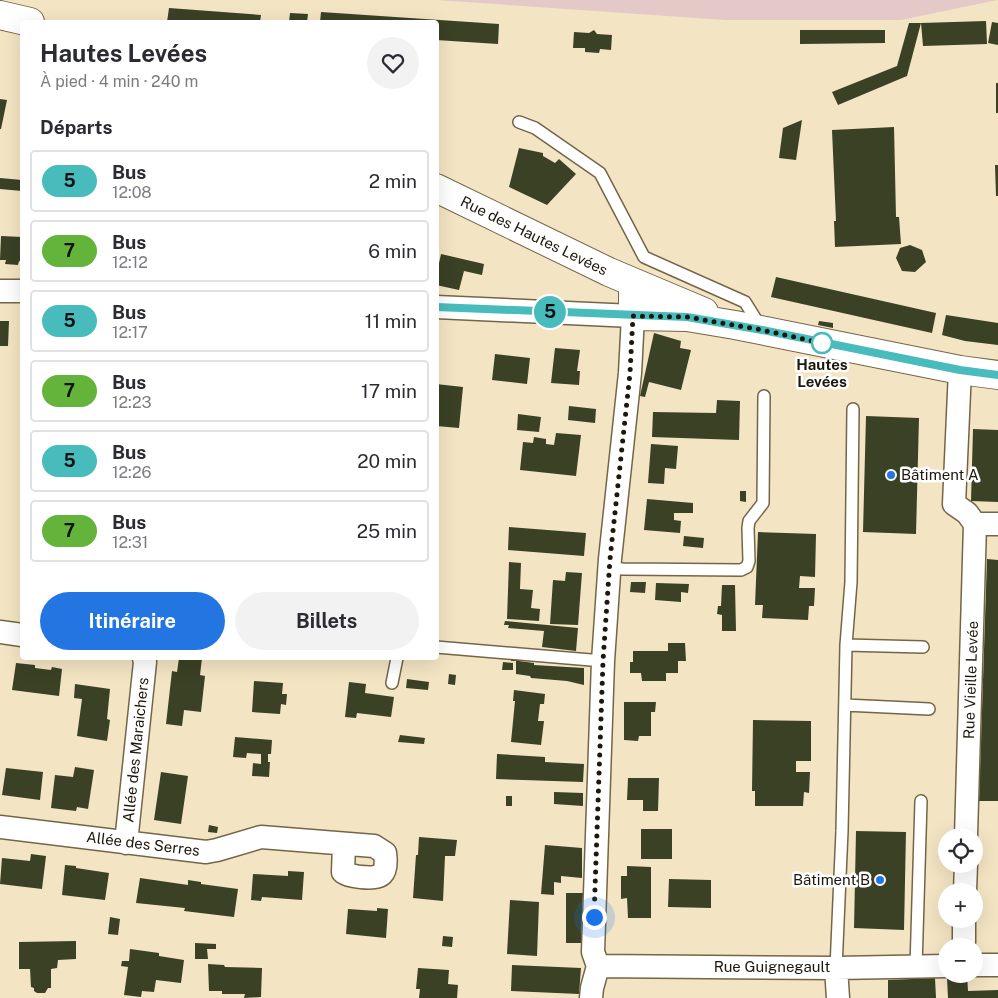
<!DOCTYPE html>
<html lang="fr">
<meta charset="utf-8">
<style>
:root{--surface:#fff;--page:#f2f2f3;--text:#2b2b33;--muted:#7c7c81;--line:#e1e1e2;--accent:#2376e1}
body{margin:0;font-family:"Public Sans",sans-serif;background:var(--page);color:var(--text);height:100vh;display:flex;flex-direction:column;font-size:19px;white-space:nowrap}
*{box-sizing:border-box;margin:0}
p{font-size:16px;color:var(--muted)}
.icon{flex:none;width:28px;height:28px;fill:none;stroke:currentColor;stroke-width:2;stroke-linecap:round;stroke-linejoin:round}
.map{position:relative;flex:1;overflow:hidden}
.sheet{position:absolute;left:20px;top:20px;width:419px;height:640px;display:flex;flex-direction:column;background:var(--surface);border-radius:5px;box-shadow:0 5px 20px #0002}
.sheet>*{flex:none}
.badge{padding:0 10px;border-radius:16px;font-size:18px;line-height:32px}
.fabs{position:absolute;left:938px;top:828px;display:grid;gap:10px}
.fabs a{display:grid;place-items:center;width:45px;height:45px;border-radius:50%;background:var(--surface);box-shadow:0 5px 20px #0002;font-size:25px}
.you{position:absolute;width:25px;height:25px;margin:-12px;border:4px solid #fff;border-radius:50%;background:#1a73e8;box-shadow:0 0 0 8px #1a73e833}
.map>.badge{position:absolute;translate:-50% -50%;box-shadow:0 0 0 2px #fff}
h2{padding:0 20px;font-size:19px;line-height:45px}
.round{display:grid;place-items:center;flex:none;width:52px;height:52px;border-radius:26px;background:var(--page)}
.head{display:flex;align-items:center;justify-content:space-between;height:85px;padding:0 20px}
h1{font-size:24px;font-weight:700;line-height:38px}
.primary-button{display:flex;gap:10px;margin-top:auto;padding:10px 20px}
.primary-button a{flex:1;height:58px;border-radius:30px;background:var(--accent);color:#fff;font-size:20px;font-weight:700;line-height:58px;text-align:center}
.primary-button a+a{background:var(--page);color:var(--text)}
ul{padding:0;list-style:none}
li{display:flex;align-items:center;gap:15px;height:62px;margin:0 10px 8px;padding:0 10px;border:2px solid var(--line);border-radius:5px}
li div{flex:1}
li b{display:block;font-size:19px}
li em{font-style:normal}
li .badge{min-width:55px;font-weight:700;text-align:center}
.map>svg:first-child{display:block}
.green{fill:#e4c9c9}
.building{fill:#3a4125}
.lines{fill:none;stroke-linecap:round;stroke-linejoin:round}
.lane-casing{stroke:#736548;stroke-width:14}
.street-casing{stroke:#736548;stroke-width:25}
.secondary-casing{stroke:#736548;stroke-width:30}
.lane{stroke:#fff;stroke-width:11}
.street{stroke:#fff;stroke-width:22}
.secondary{stroke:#fff;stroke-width:28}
.line-casing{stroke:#fff;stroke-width:11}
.line{stroke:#48bcbc;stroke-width:8}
.walk{stroke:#1d170c;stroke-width:5;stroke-dasharray:0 9}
.stop-dot{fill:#fff;stroke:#48bcbc;stroke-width:2.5}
.poi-dot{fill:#2376e1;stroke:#fff;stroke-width:2}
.labels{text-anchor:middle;stroke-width:5;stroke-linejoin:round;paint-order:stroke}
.street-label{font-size:15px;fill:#1d170c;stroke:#fff}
.stop-label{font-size:15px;font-weight:bold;fill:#1d170c;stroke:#fff}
.poi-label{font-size:15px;fill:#1d170c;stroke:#fff;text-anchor:start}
</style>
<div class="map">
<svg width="998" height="998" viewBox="0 0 998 998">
<rect width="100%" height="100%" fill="#f3e4c3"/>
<path class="green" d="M436,0H997L901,20H725Z"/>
<path class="building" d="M169,8L261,15L260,22H167Z
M321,12L499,24L498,44L436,40V22H320Z
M290,13L308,14L307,22H289Z
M986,21L987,44L923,46L921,23Z
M992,22L998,23V45L988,43Z
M909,23H921L907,76L838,105L832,92L897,66Z
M594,30L597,34L612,35L611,50L600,49L599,53L585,52V48H573L574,32L589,33Z
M800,30H885V43L800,44Z
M996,83H998V113H996Z
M0,99L7,100L1,129H0Z
M802,120L796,160L779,158L783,128Z
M894,127L896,217H899L901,244L835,247L834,221H836L832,130Z
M519,148L543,153V156L555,163L559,159L576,174L547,205L509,187Z
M995,165H998V196H996Z
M0,178L22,180V191L0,189Z
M1,236L22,237V262L19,261L18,265L5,264L6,260H0Z
M910,245L922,250L926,262L915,272L902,271L896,258L900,248Z
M441,254L484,264L482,275L464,271L459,290L436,285V277Z
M776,277L936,313L932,333L771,297Z
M946,315L998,323V345L965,341L942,335Z
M0,321H9L8,346H0Z
M819,321L833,323V328L818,325Z
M654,333L681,341L680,348L691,350L681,390L649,382L645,397L640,396Z
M555,348L580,350L577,371H580L579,385L551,383Z
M495,354L530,358L527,384L492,380Z
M436,384L463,387L459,428L436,426Z
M717,400L740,401L739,440L652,437L653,412L716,413Z
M569,406L596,409L595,423L568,420Z
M518,414L541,417L539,432L517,430Z
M866,416L919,418L916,534L863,532Z
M973,429L998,430V502L971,501Z
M556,433L581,435L576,476L520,470L523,442L533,443L534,437L546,439V444L554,445Z
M651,444L678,446L676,469L665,468L664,484L648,483Z
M740,491H746V502L740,501Z
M647,499L693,503V513H674V520L681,521L680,533L644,530Z
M509,527L586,533L584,556L508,550Z
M758,532L816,534L815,577L800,576L799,588H815L814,606H809L808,620L762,618L763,605H755Z
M684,536L704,538L703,548L683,546Z
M987,559L998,560V801H979Z
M509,562L521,563L520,589L533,590L531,608L540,609L539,621L507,619Z
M566,572L582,573L578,625L550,624L553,580L565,581Z
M631,582H646L645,593L630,592Z
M656,583L689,584L688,593L681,592V602L655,600Z
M722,585H735L736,631H722V615L717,614L718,606H721Z
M505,621L578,628L576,651L542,647L544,631L508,628L509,625H504Z
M668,643H685L686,661H678V673H666V681H642L641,673H630V662H633V651H668Z
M512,654L519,655V661L534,663V665L584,668V685L567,681L531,678L530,676L516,674V661H511Z
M179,658H202L200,675L205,676L201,712L184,710L182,726L166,724L172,671L177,672Z
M503,662L513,663V670H502Z
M16,663L35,665V668L51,670L52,667L62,669L59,696L12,690Z
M449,674L456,675L455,685L448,684Z
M407,679L429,682L428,690L406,688Z
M254,681L283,683L282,694H287L286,705L281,704L280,714L252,712Z
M349,682L366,684L365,693L394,697L391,717L357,713L356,718L345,717Z
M75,684L110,689L107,719L110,720L107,741L77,736L82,699L74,698Z
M514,690L545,694L544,704H540L538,721H544L541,745L511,742L515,701H513Z
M624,702H656L655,712H651V736H639L638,741L624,740Z
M753,720L811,721V761H796V772H810L809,793L804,792L803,806H755V791H752Z
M400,735L425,738L424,744L398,742Z
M235,737L272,740L271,754H268V762H270L269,777L252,776L253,763L261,764V754L247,753L246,758L233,757Z
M497,754L545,757V762L584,764L583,782L496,779Z
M75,767L94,770L88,809L77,807L76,811L51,808L55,775L73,777Z
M6,768L43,772L40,800L2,795Z
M161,772L188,776L181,824L154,820Z
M628,778H659L658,811H643V800H627Z
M554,792L583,793V806L554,804Z
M506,796H512V806H506Z
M209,825L218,827L217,833L208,832Z
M641,829H672V859H641Z
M856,831L906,832L904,930L854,928Z
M419,837L457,840L455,856H445L443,901L413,898L416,855H418Z
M545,845L582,848V878L561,876V883L554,882V895L541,894Z
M31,854L46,856L42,889L0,884L2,858L30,861Z
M65,865L76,866V868L109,873L105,900L62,895Z
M627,866L651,867V918H628L627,898L621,899V876H627Z
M288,871L304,872L302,900L262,897L261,901L251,900L253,874L288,876Z
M140,878L188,885V880L201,882V884L238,889L234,917L184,911L185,908L136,903Z
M669,879L711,880V908L668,907Z
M566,893H583L581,943H566Z
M510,900L539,902L537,956L507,954Z
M377,908L388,909L386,938L346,934L348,909L377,911Z
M110,917L120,919L118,935L108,934Z
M443,936L453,937L452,947L442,946Z
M76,941V959L58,960L57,968L51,969V988H48L45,993H37L34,991V988L31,987L30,969H19V942Z
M195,943L216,944V949H207L208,959H195Z
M130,949L159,953V956L184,960L181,983L156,980L154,992L142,991L141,997L124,995L128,967L121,966L122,961H129Z
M208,964L224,965L225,967L262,968L261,997L244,998L245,994H222V991H209Z
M512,965L581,968L579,994L511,991Z
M418,968L449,970L448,984L458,985L457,998H419L420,989H416Z
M960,974H967L968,991L998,990V998H948L947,978H960Z
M935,978L936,998H888V980Z"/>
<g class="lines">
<defs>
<path id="lane" d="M519,122L535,128L600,173L644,257L745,302L760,326
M609,568L623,569L741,570L747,567L749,561L748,528L749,521L763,503L764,396
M846,645L923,647
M436,647L603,661
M392,683L397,658
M845,705L929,709
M916,967L921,801
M836,968L842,831L846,645L851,582L853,409"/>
<path id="street" d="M0,291H22
M436,307L633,316L630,373L610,559L603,661L593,952L598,966L592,988L591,998
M960,370L954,504L967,513L975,524L966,836
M975,524H998
M0,632L22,635
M0,827L206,852L217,850L261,837L374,846L385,853C388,875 382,879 361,877C354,876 349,876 343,872L344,844
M126,843L145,662L144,658
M965,891L966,864
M964,942V919
M974,965H998
M598,966L836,968L946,966
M836,968L838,998"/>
<path id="secondary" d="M0,15L30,22
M436,188L609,272L704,312
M633,283V316L687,317L735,325L960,370L998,375"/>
</defs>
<use href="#lane" class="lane-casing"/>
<use href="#street" class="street-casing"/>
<use href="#secondary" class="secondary-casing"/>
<use href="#lane" class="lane"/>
<use href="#street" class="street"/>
<use href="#secondary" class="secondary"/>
</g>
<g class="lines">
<defs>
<path id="line" d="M436,307L687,317L762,330L960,370L998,375"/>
</defs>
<use href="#line" class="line-casing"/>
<use href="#line" class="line"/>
<path class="walk" d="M594,917L603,661L610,559L630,373L633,316L687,317L762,330L822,343"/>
</g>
<circle class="stop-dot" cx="822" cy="343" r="10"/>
<g class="poi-dot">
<circle cx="891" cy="475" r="5"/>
<circle cx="880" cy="880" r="5"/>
</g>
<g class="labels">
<g class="street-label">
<text transform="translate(534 236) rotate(26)" y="5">Rue des Hautes Levées</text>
<text transform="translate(971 680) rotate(-88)" y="5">Rue Vieille Levée</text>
<text transform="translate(136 750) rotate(-84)" y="5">Allée des Maraichers</text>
<text transform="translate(143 844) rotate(7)" y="5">Allée des Serres</text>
<text x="772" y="972">Rue Guignegault</text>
</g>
<g class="stop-label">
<text x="822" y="370">Hautes<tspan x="822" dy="17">Levées</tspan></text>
</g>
<g class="poi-label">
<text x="901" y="480">Bâtiment A</text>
<text x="870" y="885" text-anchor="end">Bâtiment B</text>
</g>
</g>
</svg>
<div class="fabs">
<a><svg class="icon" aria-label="locate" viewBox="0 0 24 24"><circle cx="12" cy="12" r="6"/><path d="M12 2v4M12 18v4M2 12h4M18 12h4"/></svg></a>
<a>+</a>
<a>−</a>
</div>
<div class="you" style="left:594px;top:917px"></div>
<b class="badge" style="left:550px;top:312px;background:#48bcbc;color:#111">5</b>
<section class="sheet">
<div class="head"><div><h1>Hautes Levées</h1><p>À pied · 4 min · 240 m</p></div><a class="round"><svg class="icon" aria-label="heart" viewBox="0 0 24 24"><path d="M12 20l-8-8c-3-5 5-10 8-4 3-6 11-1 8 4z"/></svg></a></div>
<h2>Départs</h2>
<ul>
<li><span class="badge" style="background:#48bcbc;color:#111">5</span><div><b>Bus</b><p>12:08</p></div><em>2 min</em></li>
<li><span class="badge" style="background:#64b33b;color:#111">7</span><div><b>Bus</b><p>12:12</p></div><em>6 min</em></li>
<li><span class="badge" style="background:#48bcbc;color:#111">5</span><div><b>Bus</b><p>12:17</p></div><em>11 min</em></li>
<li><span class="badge" style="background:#64b33b;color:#111">7</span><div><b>Bus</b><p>12:23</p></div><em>17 min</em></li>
<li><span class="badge" style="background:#48bcbc;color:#111">5</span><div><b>Bus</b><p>12:26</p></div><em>20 min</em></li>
<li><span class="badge" style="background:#64b33b;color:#111">7</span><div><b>Bus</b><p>12:31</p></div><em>25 min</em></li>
</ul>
<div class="primary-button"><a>Itinéraire</a><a>Billets</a></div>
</section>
</div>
